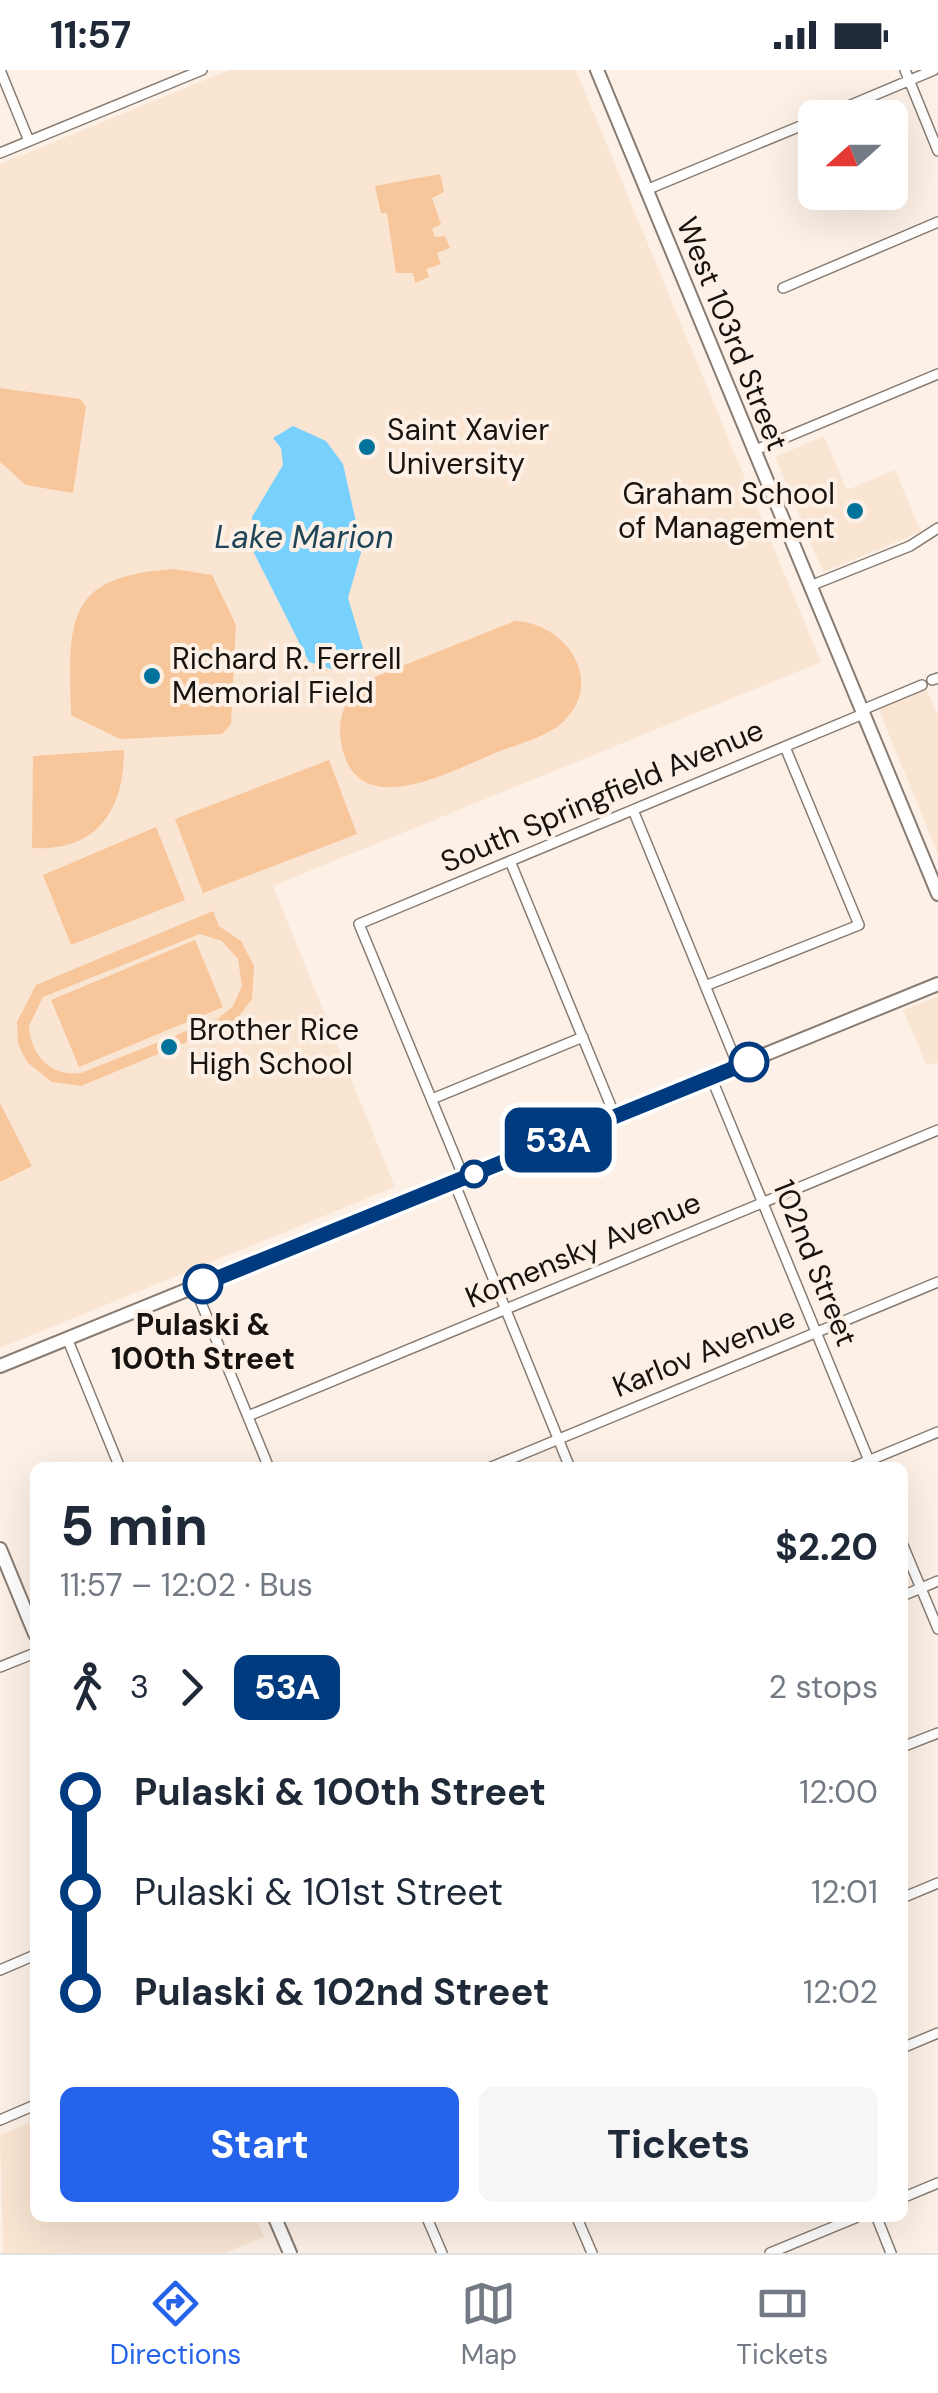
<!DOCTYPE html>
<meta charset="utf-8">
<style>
:root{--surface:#fff;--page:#f6f6f7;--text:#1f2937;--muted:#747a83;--line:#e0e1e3;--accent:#2563eb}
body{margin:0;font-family:"DM Sans",sans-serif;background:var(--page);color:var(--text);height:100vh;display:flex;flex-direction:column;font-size:38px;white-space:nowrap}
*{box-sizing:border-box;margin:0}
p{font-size:32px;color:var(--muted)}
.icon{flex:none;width:55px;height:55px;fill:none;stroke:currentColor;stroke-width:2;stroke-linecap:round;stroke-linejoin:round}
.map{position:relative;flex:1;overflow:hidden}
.details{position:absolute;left:30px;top:1392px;width:878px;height:760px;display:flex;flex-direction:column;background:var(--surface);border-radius:15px;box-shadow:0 10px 40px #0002}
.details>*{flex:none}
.badge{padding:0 20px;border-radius:15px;font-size:35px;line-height:65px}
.needle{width:65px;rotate:249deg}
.fabs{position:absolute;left:798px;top:30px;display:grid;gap:20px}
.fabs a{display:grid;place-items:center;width:110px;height:110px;border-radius:15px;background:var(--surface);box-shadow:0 10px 40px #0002;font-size:50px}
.map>.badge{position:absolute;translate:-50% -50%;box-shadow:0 0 0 5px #fff}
.legs{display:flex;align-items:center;gap:15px;height:110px;padding:0 30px;font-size:32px}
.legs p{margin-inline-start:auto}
.headline{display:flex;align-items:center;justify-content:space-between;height:170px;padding:0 30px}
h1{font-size:55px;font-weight:700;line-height:75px}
.primary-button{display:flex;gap:20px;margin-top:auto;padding:20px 30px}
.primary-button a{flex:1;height:115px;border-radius:15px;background:var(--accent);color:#fff;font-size:40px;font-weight:700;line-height:115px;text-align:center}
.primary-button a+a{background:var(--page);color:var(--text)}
ul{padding:0 30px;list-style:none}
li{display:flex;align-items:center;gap:35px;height:100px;font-size:38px}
li i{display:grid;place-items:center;width:15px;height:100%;margin:0 12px;background:currentColor}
li i::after{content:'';width:25px;height:25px;margin:-12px;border:8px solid;border-radius:50%;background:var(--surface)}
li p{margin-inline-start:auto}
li:first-child i{background:linear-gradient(#0000 50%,currentColor 0)}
li:last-child i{background:linear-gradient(currentColor 50%,#0000 0)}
.status{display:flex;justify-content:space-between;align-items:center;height:70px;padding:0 50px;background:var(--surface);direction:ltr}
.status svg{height:28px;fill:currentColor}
.tab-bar{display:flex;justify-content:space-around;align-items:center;height:140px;border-top:2px solid var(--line);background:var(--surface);font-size:28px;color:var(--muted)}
.tab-bar a{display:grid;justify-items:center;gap:5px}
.tab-bar .on{color:var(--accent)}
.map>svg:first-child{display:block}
.built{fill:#fae5d3}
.green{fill:#f8c69b;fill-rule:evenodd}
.water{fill:#78d0fd}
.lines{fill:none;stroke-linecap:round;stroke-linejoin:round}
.street-casing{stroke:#897b70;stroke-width:12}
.secondary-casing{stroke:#897b70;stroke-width:16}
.street{stroke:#fff;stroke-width:9}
.secondary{stroke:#fff;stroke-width:12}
.line-1-casing{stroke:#fff;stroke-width:22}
.line-1{stroke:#003b80;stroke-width:15}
.poi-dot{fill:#00729c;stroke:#fdf1e7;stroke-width:4}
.stop-1-dot{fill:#fff;stroke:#003b80;stroke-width:5}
.labels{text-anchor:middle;stroke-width:8;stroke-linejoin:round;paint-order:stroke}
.street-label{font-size:30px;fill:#18130e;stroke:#fdf1e7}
.poi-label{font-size:30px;fill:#18130e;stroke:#fdf1e7;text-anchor:start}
.stop-label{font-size:30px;font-weight:bold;fill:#18130e;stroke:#fdf1e7}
.water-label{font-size:32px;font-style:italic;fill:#1f4558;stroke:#fdf1e7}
</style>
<div class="status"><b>11:57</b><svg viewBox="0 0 49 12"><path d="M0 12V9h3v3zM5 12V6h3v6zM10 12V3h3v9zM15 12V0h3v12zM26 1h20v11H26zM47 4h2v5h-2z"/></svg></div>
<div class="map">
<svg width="938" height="2183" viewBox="0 0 938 2183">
<rect width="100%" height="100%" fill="#fdf1e7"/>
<path class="built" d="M229,0H576L821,592L273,816L395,1117L0,1278V94Z
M824,366L847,420L895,400L921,462L823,502L775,387Z
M925,616L938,646V785L877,635Z
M938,926V992L927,996L903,940Z
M35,2050V2148H256L264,2167L225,2183H3L0,2065Z"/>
<path class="green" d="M440,104L444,122L432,128L441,154L432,159L435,167L445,166L450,178L437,183L441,194L426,199L429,207L415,213L413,203H396L387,143H381L375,116Z
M0,318L80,329L86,336L73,423L26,415L0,392Z
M174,499L212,505L236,555L231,654L222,664L120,669L71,645C69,552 63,506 174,499Z
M515,551C566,553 606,611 563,652C546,668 514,675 493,684C451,701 358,753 342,677C336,648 344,629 367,610Z
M124,680C124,739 98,782 32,778L33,686Z
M329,690L357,764L203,823L175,749Z
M156,757L185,830L71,875L43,805Z
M213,841L219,856L241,871L254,896L252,929L235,952L81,1016L52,1012L27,992L18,974L17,952L36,915ZM200,864L222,871L238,889L242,916L233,936L219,948L81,1003C51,1007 31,986 29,956L43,927Z
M195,870L223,937L79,997L51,930Z
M0,1033L32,1096L0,1112Z"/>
<path class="water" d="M293,356L326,371L343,394L362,479L348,528L363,578L355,595L331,599L309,592L254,483L252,447L283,395L281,378L273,368Z"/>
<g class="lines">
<defs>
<path id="street" d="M0,0L29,71
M905,0L938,81
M820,48L934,0
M0,83L202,0
M646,120L815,50
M783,218L938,152
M753,381L938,304
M810,516L910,476L938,458
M932,610L938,608
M862,640L922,615
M633,740L738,996
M510,791L615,1046
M705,916L859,855L785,677
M711,1007L872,1398
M432,1029L583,967
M464,1108L359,854L863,644
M454,1112L570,1398
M195,1218L269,1398
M67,1268L120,1398
M248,1346L938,1060
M489,1398L938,1212
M851,1398L938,1362
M902,1473L938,1559
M902,1526L938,1511
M0,1597L35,1583
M902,1677L938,1663
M902,1828L938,1813
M0,1900L35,1885
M902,1978L938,1963
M0,2050L35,2035
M902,2128L938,2113
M427,2148L442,2183
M577,2148L592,2183
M877,2148L891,2183
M770,2183L855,2148"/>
<path id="secondary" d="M597,0L938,824
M0,1296L938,914
M0,1479L35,1564
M275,2148L290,2183"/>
</defs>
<use href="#street" class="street-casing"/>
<use href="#secondary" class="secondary-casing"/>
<use href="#street" class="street"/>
<use href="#secondary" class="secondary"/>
</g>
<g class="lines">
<defs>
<path id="line-1" d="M203,1214L749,992"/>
</defs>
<use href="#line-1" class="line-1-casing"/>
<use href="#line-1" class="line-1"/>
</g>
<g class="poi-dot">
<circle cx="367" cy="377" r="10"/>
<circle cx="855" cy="441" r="10"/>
<circle cx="152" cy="606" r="10"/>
<circle cx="169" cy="977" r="10"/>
</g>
<g class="stop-1-dot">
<circle cx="749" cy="992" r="18"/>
<circle cx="474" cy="1104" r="12"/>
<circle cx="203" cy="1214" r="18"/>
</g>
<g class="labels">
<g class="street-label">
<text transform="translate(732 264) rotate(68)" y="10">West 103rd Street</text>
<text transform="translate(602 726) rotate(-23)" y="10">South Springfield Avenue</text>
<text transform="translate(583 1180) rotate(-23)" y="10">Komensky Avenue</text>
<text transform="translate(815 1193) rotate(68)" y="10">102nd Street</text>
<text transform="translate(704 1282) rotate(-22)" y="10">Karlov Avenue</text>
</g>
<g class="poi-label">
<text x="387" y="370">Saint Xavier<tspan x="387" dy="34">University</tspan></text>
<text x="835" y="434" text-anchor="end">Graham School<tspan x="835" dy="34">of Management</tspan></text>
<text x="172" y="599">Richard R. Ferrell<tspan x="172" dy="34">Memorial Field</tspan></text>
<text x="189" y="970">Brother Rice<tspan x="189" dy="34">High School</tspan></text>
</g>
<g class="stop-label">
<text x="203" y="1265">Pulaski &amp;<tspan x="203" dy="34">100th Street</tspan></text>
</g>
<g class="water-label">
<text x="304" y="478">Lake Marion</text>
</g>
</g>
</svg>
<div class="fabs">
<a><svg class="needle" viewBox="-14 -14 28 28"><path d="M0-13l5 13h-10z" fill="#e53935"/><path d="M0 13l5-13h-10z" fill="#747a83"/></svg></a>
</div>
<b class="badge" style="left:558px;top:1070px;background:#003b80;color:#fff">53A</b>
<section class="details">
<div class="headline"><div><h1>5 min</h1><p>11:57 – 12:02 · Bus</p></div><b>$2.20</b></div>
<div class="legs"><svg class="icon" aria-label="walk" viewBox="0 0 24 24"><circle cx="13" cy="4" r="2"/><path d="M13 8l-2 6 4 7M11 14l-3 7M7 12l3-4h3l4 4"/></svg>3<svg class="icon" aria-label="forward" viewBox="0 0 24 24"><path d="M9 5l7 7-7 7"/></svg><b class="badge" style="background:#003b80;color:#fff">53A</b><p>2 stops</p></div>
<ul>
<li><i style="color:#003b80"></i><b>Pulaski &amp; 100th Street</b><p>12:00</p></li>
<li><i style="color:#003b80"></i><span>Pulaski &amp; 101st Street</span><p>12:01</p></li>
<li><i style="color:#003b80"></i><b>Pulaski &amp; 102nd Street</b><p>12:02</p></li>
</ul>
<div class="primary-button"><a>Start</a><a>Tickets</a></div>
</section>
</div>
<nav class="tab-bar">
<a class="on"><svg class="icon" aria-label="directions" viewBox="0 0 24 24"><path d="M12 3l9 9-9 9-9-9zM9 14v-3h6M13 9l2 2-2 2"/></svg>Directions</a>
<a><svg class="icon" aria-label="map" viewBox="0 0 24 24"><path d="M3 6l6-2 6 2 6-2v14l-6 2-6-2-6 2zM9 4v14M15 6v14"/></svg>Map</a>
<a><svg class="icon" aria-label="tickets" viewBox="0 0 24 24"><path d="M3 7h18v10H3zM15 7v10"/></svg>Tickets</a>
</nav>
